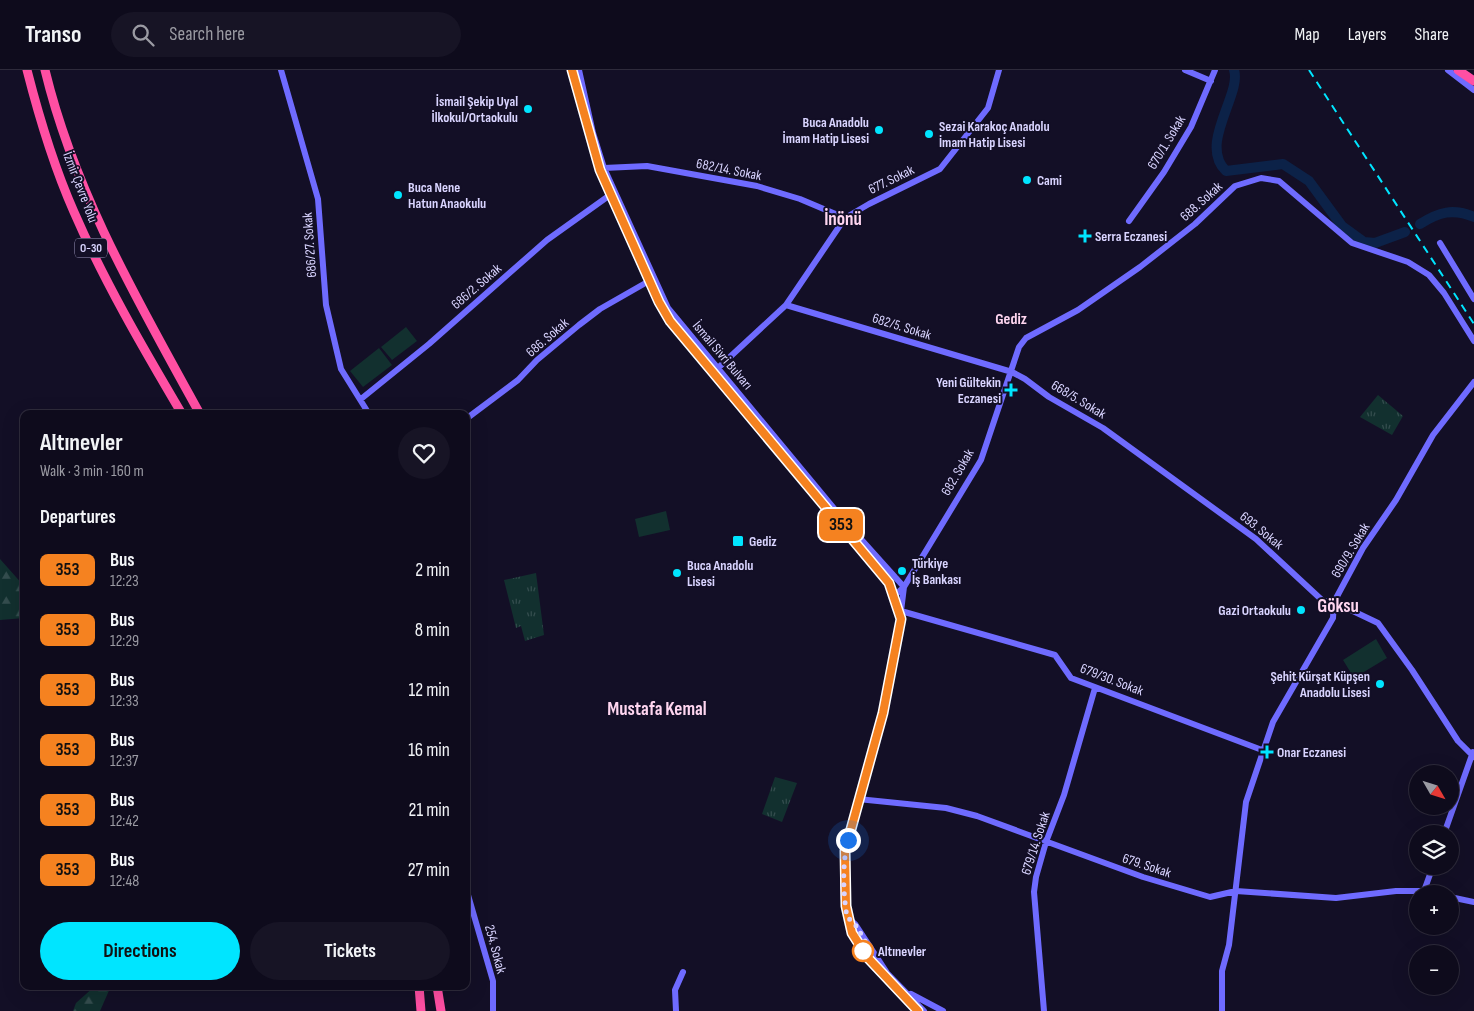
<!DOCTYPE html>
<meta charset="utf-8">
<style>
:root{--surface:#0e0b1c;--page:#171425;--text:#f1f3f6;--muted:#9b9ba3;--line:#2e2b3b;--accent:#00e5ff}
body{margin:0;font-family:"Sofia Sans Condensed",sans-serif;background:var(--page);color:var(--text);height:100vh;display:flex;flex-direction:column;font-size:19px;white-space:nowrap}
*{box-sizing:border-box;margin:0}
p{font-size:16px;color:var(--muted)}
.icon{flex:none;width:28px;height:28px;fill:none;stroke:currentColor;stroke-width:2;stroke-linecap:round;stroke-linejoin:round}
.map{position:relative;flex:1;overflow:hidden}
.details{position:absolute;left:20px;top:340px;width:450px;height:580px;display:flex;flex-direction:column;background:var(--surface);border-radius:10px;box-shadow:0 5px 20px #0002,0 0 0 1px var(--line)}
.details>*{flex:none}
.badge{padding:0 10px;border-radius:8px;font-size:18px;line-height:32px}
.needle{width:32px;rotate:129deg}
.controls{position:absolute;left:1409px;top:695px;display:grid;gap:10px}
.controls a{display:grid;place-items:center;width:50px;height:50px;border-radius:50%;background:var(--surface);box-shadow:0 5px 20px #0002,0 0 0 1px var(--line);font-size:25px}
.you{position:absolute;width:25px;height:25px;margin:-12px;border:4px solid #fff;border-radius:50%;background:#1a73e8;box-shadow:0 0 0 8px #1a73e833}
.map>.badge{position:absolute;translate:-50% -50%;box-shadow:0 0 0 2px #fff}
h2{padding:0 20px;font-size:19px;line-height:45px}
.round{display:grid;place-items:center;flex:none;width:52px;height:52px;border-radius:26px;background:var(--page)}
.head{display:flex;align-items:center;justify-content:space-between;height:85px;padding:0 20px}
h1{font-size:24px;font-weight:700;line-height:38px}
.primary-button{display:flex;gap:10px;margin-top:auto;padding:10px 20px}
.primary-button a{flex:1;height:58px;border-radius:30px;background:var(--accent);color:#111;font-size:20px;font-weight:700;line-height:58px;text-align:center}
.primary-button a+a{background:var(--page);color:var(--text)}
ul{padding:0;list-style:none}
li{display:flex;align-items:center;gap:15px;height:60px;padding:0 20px}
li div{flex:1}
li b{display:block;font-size:19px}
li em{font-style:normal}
li .badge{min-width:55px;font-weight:700;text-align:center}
header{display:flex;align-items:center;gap:30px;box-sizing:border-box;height:70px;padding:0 25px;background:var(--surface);border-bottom:1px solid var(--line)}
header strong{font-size:24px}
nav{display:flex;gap:28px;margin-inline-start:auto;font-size:18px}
.search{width:350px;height:45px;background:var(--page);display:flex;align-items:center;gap:12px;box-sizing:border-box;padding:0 18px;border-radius:28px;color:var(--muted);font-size:19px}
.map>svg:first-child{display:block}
.forest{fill:url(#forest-firs)}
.park{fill:url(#park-tufts)}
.pitch{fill:#12302f}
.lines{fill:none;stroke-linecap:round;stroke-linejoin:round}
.river{stroke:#0c2248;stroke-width:10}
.secondary{stroke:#6f6bff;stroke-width:6}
.highway{stroke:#ff4fa3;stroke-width:9}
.rail{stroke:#00e5ff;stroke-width:2;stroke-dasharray:8 6;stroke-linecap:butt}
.line-casing{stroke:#fff;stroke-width:11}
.line{stroke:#f58220;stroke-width:8}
.walk{stroke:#d9d4ff;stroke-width:5;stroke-dasharray:0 9}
.poi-dot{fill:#00e5ff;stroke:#130f26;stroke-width:2}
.stop-dot{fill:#fff;stroke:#f58220;stroke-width:2.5}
.labels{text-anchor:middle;stroke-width:4;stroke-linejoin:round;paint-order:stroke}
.shield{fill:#130f26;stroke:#9e99be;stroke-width:1}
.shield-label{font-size:12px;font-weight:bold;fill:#d9d4ff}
.poi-label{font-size:14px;font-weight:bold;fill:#d9d4ff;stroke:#130f26;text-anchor:start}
.street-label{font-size:14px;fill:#d9d4ff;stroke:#130f26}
.stop-label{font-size:14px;font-weight:bold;fill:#d9d4ff;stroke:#130f26;text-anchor:start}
.quarter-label{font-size:16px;font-weight:bold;fill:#ffd6f0;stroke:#130f26}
.district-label{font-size:19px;font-weight:bold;fill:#ffd6f0;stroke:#130f26}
</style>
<header>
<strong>Transo</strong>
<div class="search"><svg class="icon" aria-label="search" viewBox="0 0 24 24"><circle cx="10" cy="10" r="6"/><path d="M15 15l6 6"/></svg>Search here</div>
<nav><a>Map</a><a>Layers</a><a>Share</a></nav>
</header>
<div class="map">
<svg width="1474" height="941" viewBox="0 0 1474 941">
<defs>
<pattern id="forest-firs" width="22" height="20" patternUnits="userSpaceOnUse" patternTransform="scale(1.25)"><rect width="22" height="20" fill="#12302f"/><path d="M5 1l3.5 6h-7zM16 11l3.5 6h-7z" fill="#344d4e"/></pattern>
<pattern id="park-tufts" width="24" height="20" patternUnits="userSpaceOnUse" patternTransform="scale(1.25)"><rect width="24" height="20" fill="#12302f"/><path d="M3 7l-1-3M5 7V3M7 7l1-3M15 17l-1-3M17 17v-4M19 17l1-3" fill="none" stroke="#344d4e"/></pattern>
</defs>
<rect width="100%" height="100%" fill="#130f26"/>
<path class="forest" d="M0,489L24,516V548L0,550Z
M95,916H111L100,941H73L76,933Z"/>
<path class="park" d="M1378,325L1403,346L1392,365L1360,347Z
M536,503L544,565L525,571L521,556L516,558L504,510Z
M775,707L797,713L782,752L762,744Z"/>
<path class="pitch" d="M406,257L417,271L392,290L381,277Z
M379,278L392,295L363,317L350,301Z
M666,441L670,460L639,467L635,449Z
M1376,569L1387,588L1354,608L1343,590Z"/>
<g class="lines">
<path class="river" d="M1234,0C1242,24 1198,74 1226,101L1283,94L1309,111L1342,156L1364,172L1375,173L1405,162
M1420,154C1439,142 1453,138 1474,147"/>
<path class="secondary" d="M281,0L318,129L326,235L341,299L369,344
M572,0L600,100L659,232L670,251L889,513L899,546
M579,0L593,63L604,98L668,238L842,448L904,517C899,564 891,611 880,656C865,715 826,803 852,863C866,893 895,917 918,941
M1185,0L1211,11
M1448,0L1474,20
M604,98L647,96L757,116L800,129L845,148
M1129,151L1164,102L1191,57L1215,0
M1440,173L1474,229
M786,235L1012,302L1025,309L1049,327L1103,358L1256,469L1323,531L1334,532L1378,553L1412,600L1458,671L1474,687
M718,298L786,235L845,148L869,134L940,99L988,38L999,0
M361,329L429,274L547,170L610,125
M466,349L518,310L537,290L579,255L600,239L649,211
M893,527L904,517L981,390L1019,277L1026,268L1078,240L1140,197L1195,154L1235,116L1261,108L1279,111L1352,173L1408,192L1429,205L1444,223L1474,271
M901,541L1055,585L1071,608L1262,680
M858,729L946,738L977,746L1143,807L1210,827L1236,821L1336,828L1396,821H1424L1436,824
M1444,764L1473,682
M466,818L493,911V941
M1424,821L1433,796
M1450,827L1474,832
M848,848L855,854L887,903L924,941
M911,924L943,941
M676,941L675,920L683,902
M1044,941L1034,822L1036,807L1046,772L1064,725L1095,618
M1222,941V901L1229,875L1246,732L1273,652L1333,548L1334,532L1363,478L1396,430L1433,365L1474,312"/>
<path class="highway" d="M27,0C39,47 54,97 74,142C104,211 143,278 182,344
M45,0C75,124 139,233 200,344
M1458,0L1474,11
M419,916L421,941
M437,916L441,941"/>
<path class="rail" d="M1309,0L1474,254"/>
</g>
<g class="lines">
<defs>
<path id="line" d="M572,0L600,100L659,232L670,251L889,513L901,549L883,643L845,781L846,836L852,863L868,888L918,941"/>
</defs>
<use href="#line" class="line-casing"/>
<use href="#line" class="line"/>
<path class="walk" d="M848,770C842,794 843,823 847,847L855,854L871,881H863"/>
</g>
<g class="poi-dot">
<circle cx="528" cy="39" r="5"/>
<circle cx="879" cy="60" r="5"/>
<circle cx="929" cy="64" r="5"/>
<circle cx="1027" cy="110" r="5"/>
<circle cx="398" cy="125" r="5"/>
<path d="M1082.5 158.5h5v5h5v5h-5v5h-5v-5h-5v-5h5z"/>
<path d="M1008.5 312.5h5v5h5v5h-5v5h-5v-5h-5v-5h5z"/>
<rect x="732" y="465" width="12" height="12" rx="2.5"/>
<circle cx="902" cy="501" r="5"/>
<circle cx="677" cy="503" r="5"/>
<circle cx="1301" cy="540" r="5"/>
<circle cx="1380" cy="614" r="5"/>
<path d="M1264.5 674.5h5v5h5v5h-5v5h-5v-5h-5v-5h5z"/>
</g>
<circle class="stop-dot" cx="863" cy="881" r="10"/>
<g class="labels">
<rect class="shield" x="75" y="168.5" width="32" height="19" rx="4"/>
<g class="shield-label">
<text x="91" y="182">O-30</text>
</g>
<g class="poi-label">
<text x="518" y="36" text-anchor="end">İsmail Şekip Uyal<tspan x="518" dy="16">İlkokul/Ortaokulu</tspan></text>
<text x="869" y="57" text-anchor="end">Buca Anadolu<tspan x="869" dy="16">İmam Hatip Lisesi</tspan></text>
<text x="939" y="61">Sezai Karakoç Anadolu<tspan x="939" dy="16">İmam Hatip Lisesi</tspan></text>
<text x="1037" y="115">Cami</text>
<text x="408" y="122">Buca Nene<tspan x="408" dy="16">Hatun Anaokulu</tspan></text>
<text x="1095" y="171">Serra Eczanesi</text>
<text x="1001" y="317" text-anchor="end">Yeni Gültekin<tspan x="1001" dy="16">Eczanesi</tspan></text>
<text x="749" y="476">Gediz</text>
<text x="912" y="498">Türkiye<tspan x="912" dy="16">İş Bankası</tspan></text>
<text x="687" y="500">Buca Anadolu<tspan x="687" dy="16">Lisesi</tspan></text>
<text x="1291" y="545" text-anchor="end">Gazi Ortaokulu</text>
<text x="1370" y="611" text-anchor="end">Şehit Kürşat Küpşen<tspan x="1370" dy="16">Anadolu Lisesi</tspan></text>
<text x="1277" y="687">Onar Eczanesi</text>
</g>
<g class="street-label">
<text transform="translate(1166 72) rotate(-59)" y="5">670/1. Sokak</text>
<text transform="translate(729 99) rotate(11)" y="5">682/14. Sokak</text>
<text transform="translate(891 109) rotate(-26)" y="5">677. Sokak</text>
<text transform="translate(81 117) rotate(69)" y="5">İzmir Çevre Yolu</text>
<text transform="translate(1201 131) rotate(-42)" y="5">688. Sokak</text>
<text transform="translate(309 175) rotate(-94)" y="5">686/27. Sokak</text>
<text transform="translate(476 216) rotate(-41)" y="5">686/2. Sokak</text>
<text transform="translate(902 256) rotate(17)" y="5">682/5. Sokak</text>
<text transform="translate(547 267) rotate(-41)" y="5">686. Sokak</text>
<text transform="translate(723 285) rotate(50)" y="5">İsmail Sivri Bulvarı</text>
<text transform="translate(1079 329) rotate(31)" y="5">668/5. Sokak</text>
<text transform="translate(957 402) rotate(-60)" y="5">682. Sokak</text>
<text transform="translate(1262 460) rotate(39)" y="5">693. Sokak</text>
<text transform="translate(1350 480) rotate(-59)" y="5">690/9. Sokak</text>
<text transform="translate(1112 609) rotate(21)" y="5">679/30. Sokak</text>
<text transform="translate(1035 773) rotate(-72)" y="5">679/14. Sokak</text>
<text transform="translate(1147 795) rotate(18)" y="5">679. Sokak</text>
<text transform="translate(496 879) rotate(75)" y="5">254. Sokak</text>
</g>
<g class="stop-label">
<text x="878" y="886">Altınevler</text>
</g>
<g class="quarter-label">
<text x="1011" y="254">Gediz</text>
</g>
<g class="district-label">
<text x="843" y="155">İnönü</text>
<text x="1338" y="542">Göksu</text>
<text x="657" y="645">Mustafa Kemal</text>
</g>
</g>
</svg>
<div class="controls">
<a><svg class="needle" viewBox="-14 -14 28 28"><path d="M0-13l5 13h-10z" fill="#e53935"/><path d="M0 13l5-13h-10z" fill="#9b9ba3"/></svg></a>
<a><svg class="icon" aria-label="layers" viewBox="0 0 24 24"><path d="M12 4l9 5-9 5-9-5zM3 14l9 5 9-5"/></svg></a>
<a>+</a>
<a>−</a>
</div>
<div class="you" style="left:848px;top:770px"></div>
<b class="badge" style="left:841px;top:455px;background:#f58220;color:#111">353</b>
<section class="details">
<div class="head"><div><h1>Altınevler</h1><p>Walk · 3 min · 160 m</p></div><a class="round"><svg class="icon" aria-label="heart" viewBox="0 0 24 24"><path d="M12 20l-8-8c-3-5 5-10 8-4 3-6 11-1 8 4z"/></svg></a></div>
<h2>Departures</h2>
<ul>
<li><span class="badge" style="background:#f58220;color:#111">353</span><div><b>Bus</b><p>12:23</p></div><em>2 min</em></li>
<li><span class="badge" style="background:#f58220;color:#111">353</span><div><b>Bus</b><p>12:29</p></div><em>8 min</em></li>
<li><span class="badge" style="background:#f58220;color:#111">353</span><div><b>Bus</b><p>12:33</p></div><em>12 min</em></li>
<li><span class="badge" style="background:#f58220;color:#111">353</span><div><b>Bus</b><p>12:37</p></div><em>16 min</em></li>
<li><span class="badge" style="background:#f58220;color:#111">353</span><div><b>Bus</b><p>12:42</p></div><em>21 min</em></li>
<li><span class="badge" style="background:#f58220;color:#111">353</span><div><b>Bus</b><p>12:48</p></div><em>27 min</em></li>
</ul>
<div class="primary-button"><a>Directions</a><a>Tickets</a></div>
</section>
</div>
